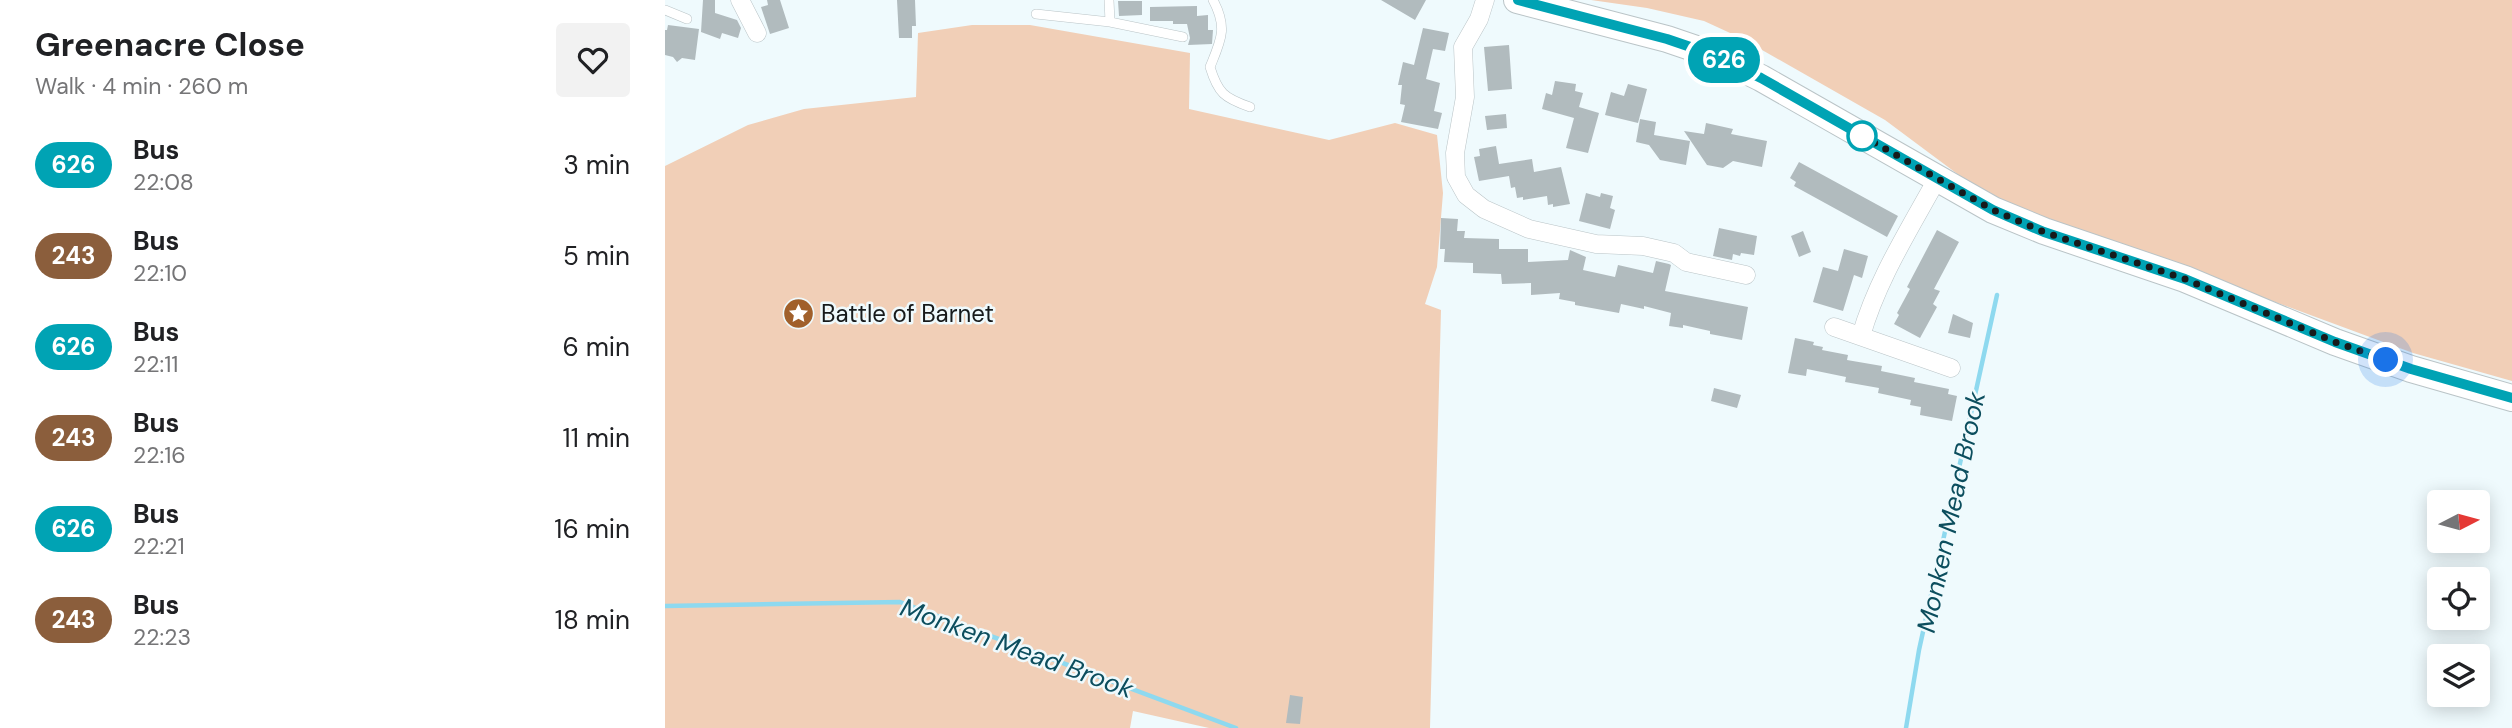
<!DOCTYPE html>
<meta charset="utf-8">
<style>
:root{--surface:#fff;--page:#f2f2f2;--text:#202124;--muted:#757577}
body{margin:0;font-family:"DM Sans",sans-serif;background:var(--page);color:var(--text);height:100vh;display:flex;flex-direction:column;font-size:26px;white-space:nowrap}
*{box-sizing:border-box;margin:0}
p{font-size:23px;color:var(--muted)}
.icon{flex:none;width:38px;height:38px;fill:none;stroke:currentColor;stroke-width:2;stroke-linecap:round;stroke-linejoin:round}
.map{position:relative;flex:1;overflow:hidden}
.side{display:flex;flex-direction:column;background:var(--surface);width:665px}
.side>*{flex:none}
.badge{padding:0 14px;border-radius:23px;font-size:24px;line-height:46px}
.needle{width:46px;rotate:84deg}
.controls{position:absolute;left:1762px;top:490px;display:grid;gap:14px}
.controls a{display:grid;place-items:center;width:63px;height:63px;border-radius:7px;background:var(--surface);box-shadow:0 4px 18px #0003;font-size:35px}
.you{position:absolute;width:35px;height:35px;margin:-18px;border:5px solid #fff;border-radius:50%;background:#1a73e8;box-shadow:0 0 0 10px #1a73e833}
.map>.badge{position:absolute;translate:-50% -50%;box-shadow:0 0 0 4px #fff}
.round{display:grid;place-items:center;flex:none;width:74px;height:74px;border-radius:7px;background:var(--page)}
.head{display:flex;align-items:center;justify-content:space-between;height:119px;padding:0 35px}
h1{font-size:33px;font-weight:700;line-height:52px}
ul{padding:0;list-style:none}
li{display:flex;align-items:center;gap:21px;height:91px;padding:0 35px}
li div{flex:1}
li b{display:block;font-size:26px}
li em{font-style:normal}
li .badge{min-width:77px;font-weight:700;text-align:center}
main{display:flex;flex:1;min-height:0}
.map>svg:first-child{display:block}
.green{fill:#f1cfb7}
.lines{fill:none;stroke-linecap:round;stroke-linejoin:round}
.stream{stroke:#8ed9ef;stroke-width:4.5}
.building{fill:#b1bbbe}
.service-casing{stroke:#bac4c7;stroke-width:10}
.minor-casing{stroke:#bac4c7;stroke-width:19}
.primary-casing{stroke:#bac4c7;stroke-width:28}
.service{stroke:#fff;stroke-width:9}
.minor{stroke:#fff;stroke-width:18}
.primary{stroke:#fff;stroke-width:26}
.line-casing{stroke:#fff;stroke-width:16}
.line{stroke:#00a3b4;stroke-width:10}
.walk{stroke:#171a1b;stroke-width:7;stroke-dasharray:0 12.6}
.stop-dot{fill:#fff;stroke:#00a3b4;stroke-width:3.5}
.labels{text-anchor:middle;stroke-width:5;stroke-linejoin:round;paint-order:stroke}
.poi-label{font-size:24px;fill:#171a1b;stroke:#effafd;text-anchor:start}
.water-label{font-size:26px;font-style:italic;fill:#0c4e5e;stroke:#effafd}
</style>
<main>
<section class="side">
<div class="head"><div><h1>Greenacre Close</h1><p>Walk · 4 min · 260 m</p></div><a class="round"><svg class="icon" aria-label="heart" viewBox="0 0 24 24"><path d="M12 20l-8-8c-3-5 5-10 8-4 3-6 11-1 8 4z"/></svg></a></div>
<ul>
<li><span class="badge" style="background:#00a3b4;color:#fff">626</span><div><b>Bus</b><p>22:08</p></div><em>3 min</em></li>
<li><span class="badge" style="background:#8b5e3c;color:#fff">243</span><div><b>Bus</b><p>22:10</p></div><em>5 min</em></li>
<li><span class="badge" style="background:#00a3b4;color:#fff">626</span><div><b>Bus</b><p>22:11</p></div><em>6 min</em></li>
<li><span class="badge" style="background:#8b5e3c;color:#fff">243</span><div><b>Bus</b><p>22:16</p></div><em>11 min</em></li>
<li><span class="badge" style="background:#00a3b4;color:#fff">626</span><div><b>Bus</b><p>22:21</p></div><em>16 min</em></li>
<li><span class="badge" style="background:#8b5e3c;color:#fff">243</span><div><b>Bus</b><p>22:23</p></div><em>18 min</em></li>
</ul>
</section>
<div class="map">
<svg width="1847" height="728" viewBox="0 0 1847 728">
<rect width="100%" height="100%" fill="#effafd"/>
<path class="green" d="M926,0H1847V381L1748,353L1448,242L1330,202L1220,120L1076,38L1039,21L982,8Z
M307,25H365L525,53L524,109L664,140L730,123L772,135L778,193L772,267L760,304L776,310L765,728H544L468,711L465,728H0V166L83,125L139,109L251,97L253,33Z"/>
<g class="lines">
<path class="stream" d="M0,606L235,602L571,728
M1241,728L1254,650L1332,295"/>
</g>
<path class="building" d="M38,0H50V13L72,20L76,28L73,38L57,33L55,39L36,32Z
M102,0H115L124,28L105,34L96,7L103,5Z
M232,0H250L251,26H247V38H234Z
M716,0H761L750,20Z
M453,1H477V15L454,16Z
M532,6V16L543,15V30H548L547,44L523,45L525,38L522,24H508V21H485V7Z
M3,25L34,29L30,60L17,58L12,62L8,57L0,55V30H2Z
M758,28L784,33L780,51L768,49L761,79L775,83L769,111L777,113L773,129L736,122L740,105L735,104L737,85H733L738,62L749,65Z
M844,45L847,89L823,91L819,47Z
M890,81L911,84L910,91L918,93L914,107L934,113L923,153L901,148L909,118L877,109L881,93L887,95Z
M963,84L982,89L973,123L940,115L946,92L959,96Z
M841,114L842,128L822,130L820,116Z
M975,119L991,122L989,135L1025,141L1021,165L995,160L984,145L971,142Z
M1041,123L1068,129L1066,134L1102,141L1097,167L1068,161L1058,168L1042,165L1019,131L1039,134Z
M831,146L834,164L867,159L869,172L896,167L905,204L888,207V204L883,205L882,196L858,200V197L852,198L850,187L846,188L844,176L814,181L809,157L815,156L814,149Z
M1134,162L1233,216L1222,237L1129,186L1131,182L1125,178Z
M921,193L935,197L936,193L948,196L945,208L950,210L945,229L914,221Z
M776,218L793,219L792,231H800L799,238L834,239V249H863V262L903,260L905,250L921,257L918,270L950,277L953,265L988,273L991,261L1004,264L1006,265L1000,291L1083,307L1077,340L1045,334V331L1018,325V328L1004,326L1006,313L979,306V309L956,304L954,313L910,305V302L894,299L895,293L866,295V283L837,284L836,274L808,273V263L779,262L780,249H775Z
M1054,228L1092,236L1089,255L1076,253L1075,256L1068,254L1067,260L1048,256Z
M1272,230L1294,242L1269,289L1275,291L1268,304L1272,307L1255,338L1229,324L1234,315L1232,313L1245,289L1242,287Z
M1138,231L1146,252L1134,257L1126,236Z
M1179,249L1203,256L1197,278L1189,275L1178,311L1148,302L1158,267L1173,271Z
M1288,314L1308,323L1305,338L1283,333Z
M1130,338L1149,342L1148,345L1158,347L1157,350L1183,355L1182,360L1217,366L1216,371L1250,378L1249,382L1284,389L1283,394L1292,396L1287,421L1255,415L1256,407L1245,405L1246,400L1213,393L1214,388L1180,382L1181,377L1142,369L1141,376L1123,373Z
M1049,388L1076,395L1072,408L1046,401Z
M625,695L638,697L635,724L621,723Z"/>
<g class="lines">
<defs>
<path id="service" d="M444,0L445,22
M548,0C563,28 556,40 545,67C553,93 559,98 585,107
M0,10L22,19
M371,14L445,22L518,37"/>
<path id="minor" d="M75,0L92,33
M820,0L814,19L798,47L800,97L790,153L791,177L801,195L819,209L864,229L931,244L978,246L1009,253L1021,262L1081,275
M1169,327L1286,368
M1196,336C1212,280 1244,230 1272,179"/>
<path id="primary" d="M852,0L1002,39L1049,55L1096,78L1328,210L1379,231L1520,279L1670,342L1746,369L1847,398"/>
</defs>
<use href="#service" class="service-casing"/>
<use href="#minor" class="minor-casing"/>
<use href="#primary" class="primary-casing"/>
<use href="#service" class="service"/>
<use href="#minor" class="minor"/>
<use href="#primary" class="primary"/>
</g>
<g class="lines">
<defs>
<path id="line" d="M853,0L1002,39L1049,55L1096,78L1328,210L1379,232L1520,279L1670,342L1746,369L1847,398"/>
</defs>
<use href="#line" class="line-casing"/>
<use href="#line" class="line"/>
<path class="walk" d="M1197,136L1187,130L1328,210L1379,232L1520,279L1670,342L1721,360"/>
</g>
<defs>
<symbol id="sight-disc" viewBox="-11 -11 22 22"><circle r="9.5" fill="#a1602b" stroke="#effafd"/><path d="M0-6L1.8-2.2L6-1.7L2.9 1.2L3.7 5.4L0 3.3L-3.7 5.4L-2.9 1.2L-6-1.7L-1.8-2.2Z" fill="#fff"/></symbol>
</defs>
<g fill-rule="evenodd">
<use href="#sight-disc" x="116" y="296" width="35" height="35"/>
</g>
<circle class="stop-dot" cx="1197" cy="136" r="14"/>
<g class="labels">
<g class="poi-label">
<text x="156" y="322">Battle of Barnet</text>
</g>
<g class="water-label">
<text transform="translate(1286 512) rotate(-78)" y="9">Monken Mead Brook</text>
<text transform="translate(352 648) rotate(20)" y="9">Monken Mead Brook</text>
</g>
</g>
</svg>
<div class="controls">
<a><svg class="needle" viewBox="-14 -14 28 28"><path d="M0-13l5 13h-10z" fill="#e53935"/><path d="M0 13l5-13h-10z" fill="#757577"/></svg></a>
<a><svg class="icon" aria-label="locate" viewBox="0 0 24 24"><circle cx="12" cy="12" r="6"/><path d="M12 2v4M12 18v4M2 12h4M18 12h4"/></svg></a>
<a><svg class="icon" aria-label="layers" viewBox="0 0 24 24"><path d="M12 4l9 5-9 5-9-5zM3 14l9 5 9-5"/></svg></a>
</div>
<div class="you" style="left:1721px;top:360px"></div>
<b class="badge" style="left:1059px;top:60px;background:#00a3b4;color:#fff">626</b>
</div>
</main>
